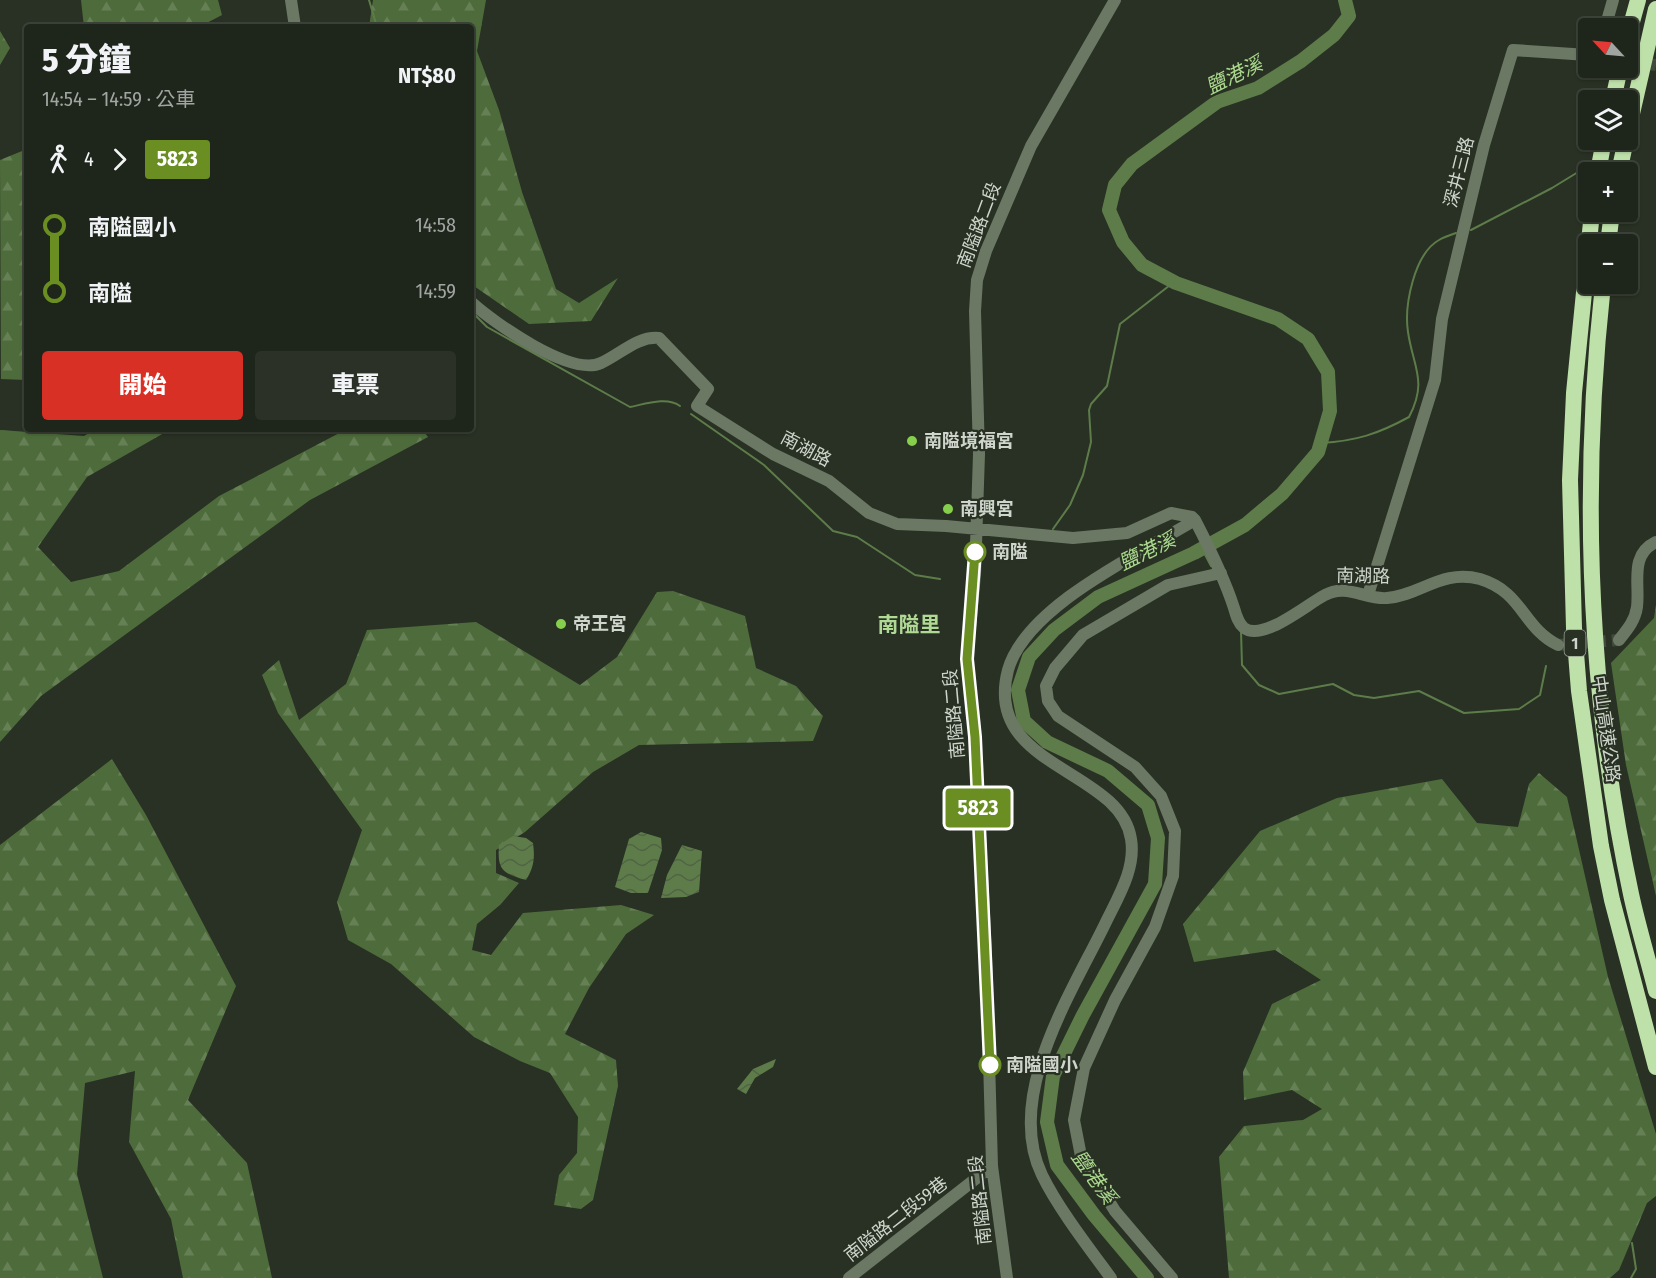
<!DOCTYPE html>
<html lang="zh-TW">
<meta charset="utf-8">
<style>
:root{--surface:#1e251a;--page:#2b3127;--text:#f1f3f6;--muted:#a1a5a2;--line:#3c4239;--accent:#d93025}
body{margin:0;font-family:"Fira Sans Condensed","Noto Sans TC",sans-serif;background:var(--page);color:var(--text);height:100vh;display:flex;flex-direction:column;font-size:22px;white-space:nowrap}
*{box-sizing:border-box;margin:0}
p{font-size:20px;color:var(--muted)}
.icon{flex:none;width:33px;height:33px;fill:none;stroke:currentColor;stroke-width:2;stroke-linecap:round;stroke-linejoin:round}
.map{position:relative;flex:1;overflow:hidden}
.sheet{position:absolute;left:24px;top:24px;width:450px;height:408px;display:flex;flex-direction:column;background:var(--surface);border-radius:6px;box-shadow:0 2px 4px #0004,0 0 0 2px var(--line)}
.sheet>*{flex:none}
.badge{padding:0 12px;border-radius:4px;font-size:21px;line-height:39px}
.needle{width:39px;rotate:296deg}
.fabs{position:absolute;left:1578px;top:18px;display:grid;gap:12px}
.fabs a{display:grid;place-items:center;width:60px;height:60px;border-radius:6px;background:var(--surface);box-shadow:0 2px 4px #0004,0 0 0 2px var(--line);font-size:30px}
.map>.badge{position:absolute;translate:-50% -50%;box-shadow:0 0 0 3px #fff}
.legs{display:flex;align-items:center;gap:9px;height:66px;padding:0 18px;font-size:20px}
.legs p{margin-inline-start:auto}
.overview{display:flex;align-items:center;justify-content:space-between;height:102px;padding:0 18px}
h1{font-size:33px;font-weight:800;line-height:45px}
.action{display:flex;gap:12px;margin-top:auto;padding:12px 18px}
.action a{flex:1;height:69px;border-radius:6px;background:var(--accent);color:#fff;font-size:24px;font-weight:800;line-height:69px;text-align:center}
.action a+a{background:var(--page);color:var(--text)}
ul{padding:0 18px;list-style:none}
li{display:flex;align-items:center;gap:21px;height:66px;font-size:22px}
li i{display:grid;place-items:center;width:9px;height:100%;margin:0 8px;background:currentColor}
li i::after{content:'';width:15px;height:15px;margin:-8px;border:4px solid;border-radius:50%;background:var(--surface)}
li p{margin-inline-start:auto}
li:first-child i{background:linear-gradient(#0000 50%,currentColor 0)}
li:last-child i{background:linear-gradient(currentColor 50%,#0000 0)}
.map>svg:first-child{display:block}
.forest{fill:url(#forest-firs)}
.water{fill:url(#water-waves)}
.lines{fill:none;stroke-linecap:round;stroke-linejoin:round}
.stream{stroke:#5d7c4a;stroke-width:2}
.river{stroke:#5d7c4a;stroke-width:14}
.minor-tunnel{stroke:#414a3c;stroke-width:12;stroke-dasharray:12 6;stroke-linecap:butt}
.minor{stroke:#6b7863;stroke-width:12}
.highway{stroke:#bee0a9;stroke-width:16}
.line-1-casing{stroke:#fff;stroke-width:14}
.line-1{stroke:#6b8e23;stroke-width:9}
.poi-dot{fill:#85cf4d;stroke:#283123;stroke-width:2}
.stop-1-dot{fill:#fff;stroke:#6b8e23;stroke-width:3}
.labels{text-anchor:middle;stroke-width:4.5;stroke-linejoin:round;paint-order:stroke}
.shield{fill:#283123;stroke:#9da499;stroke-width:1.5}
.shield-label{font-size:16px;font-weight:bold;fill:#cfd5cc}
.street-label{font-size:18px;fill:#cfd5cc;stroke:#283123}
.poi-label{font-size:18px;font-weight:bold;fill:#cfd5cc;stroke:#283123;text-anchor:start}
.stop-label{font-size:18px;font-weight:bold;fill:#cfd5cc;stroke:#283123;text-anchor:start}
.water-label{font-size:20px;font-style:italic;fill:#abd98e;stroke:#283123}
.quarter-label{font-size:21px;font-weight:bold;fill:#b0d996;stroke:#283123}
</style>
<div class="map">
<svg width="1656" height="1278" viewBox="0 0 1656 1278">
<defs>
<pattern id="forest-firs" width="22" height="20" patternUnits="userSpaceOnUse" patternTransform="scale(1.5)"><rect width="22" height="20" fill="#4e6c3b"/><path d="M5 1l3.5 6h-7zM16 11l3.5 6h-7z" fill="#668056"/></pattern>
<pattern id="water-waves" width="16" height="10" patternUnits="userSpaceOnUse" patternTransform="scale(1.5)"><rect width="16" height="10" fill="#5d7c4a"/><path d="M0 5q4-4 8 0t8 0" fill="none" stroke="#516445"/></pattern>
</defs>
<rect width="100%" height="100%" fill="#283123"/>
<path class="forest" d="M81,0H218L222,15L199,27H84Z
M373,0H486L477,51L499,110L522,192L556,289L579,303L618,278L591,321L529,324L471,284V27H369Z
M0,31L10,48L0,65Z
M27,149V380L1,379L0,160Z
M96,429H171L87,477L38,547L71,582L119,571L219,496L347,429H422L428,437L310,500L41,696L0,742V430L84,436Z
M673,591L745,616L756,668L796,686L823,716L813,741L639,745L593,772L525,832L496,850V873L519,883L500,905L477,924L472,950L491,955L523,913L621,905L654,915L626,934L589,988L565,1034L616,1060L618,1086L593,1200L581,1209L554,1205L559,1175L577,1153L578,1117L550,1073L520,1061L474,1037L391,964L348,940L337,902L362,830L278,713L262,675L279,660L299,720L346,684L367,630L476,622L580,685L617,657L657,592Z
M1656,605V896L1626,765L1611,663L1654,618Z
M112,759L146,815L236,986L188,1100L247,1163L272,1278H183L171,1219L129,1142L135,1071L85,1083L77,1174L103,1278H0V845Z
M1539,773L1567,797L1608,977L1656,1134V1196L1647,1203L1619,1270L1610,1278H1229L1219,1157L1244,1126L1303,1120L1322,1109L1292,1090L1244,1100L1243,1072L1272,1004L1321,980L1275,950L1194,962L1183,924L1260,831L1337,798L1442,779L1477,823L1518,827L1529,784Z"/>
<path class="water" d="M641,832L661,838L662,850L648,893H631L615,887L629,839Z
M513,836L526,838L533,843C535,858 534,867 526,880C503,873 497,871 499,845Z
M682,845L702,851L699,892L686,897L661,898L667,875Z
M776,1059L773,1067L755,1078L746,1094L737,1089L753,1069Z"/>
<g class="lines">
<path class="stream" d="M369,0L377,27
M1471,230L1552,188L1583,169
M471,311L487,327L630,407C645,404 667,396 680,406
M691,414L764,465L833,531L857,537L915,575L940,579
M1321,443C1356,441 1378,434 1409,417C1428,381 1413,367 1408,332C1404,306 1414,254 1439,240C1444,237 1450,235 1456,233
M1053,529L1070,505L1083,475L1091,442L1089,410L1091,404L1107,386L1120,324L1174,282
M1202,549L1211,566
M1241,631L1242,665L1259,685L1279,694L1333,684L1354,695L1374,698L1419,691L1464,713L1519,709L1540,695L1546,666
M1631,1278L1636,1269L1632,1243"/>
<path class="river" d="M1147,1278L1094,1215L1057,1165L1047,1122L1053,1076L1083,1015L1155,884L1158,838L1148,805L1108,771L1047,742L1024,721L1018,690L1029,657L1054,630L1098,597L1194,553L1245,525L1282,494L1318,452L1330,411L1328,372L1308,339L1278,319L1176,283L1142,265L1123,242L1109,210L1115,185L1132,164L1217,102L1258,88L1301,61L1334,35L1349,16L1345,0"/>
<path class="minor-tunnel" d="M1628,61L1656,65
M1558,645L1619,640"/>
<path class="minor" d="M291,0L295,27
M1605,28L1613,0
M471,302C494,323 571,377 601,363C621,354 637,336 659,338L708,389L697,406L773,454L829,481L869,513L897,524L946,526L1073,538L1127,533L1171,513L1192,517L1195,520C1210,549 1224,577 1234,608C1236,615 1238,623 1244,628C1263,642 1307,604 1325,595C1346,583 1366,600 1387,598C1421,595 1442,569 1480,579C1523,592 1522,627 1558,645
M1368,595L1435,380L1442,319L1484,145L1513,50L1588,55
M1619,640C1627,630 1635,621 1637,607C1640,583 1629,555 1656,542
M849,1278L992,1166
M1007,1278L992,1166L986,954L975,737L967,659L975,575L979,454L975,311L977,280L986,251L1031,146L1115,0
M1111,1278C1089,1248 1058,1208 1042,1175C1004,1096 1071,994 1105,924C1118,897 1136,869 1131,839C1120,768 982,768 1008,670C1026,606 1141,553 1195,520
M1172,1278L1115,1211L1081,1156L1074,1120L1084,1068L1115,1000L1155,927L1173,876L1175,831L1161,796L1135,767L1058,716L1048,701L1046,686L1055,668L1083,635L1168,585L1221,573"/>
<path class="highway" d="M1628,36L1638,0
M1613,100L1620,68
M1628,131L1656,9
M1598,172L1604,140
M1619,172L1626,140
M1592,212L1574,393L1570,480L1574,628L1579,691L1601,846L1612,900L1656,1067
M1608,244L1612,212
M1603,284C1581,487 1588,693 1631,894C1638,927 1648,959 1656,991"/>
</g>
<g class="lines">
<defs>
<path id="line-1" d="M975,552L967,659L975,737L990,1065"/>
</defs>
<use href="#line-1" class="line-1-casing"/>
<use href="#line-1" class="line-1"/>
</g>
<g class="poi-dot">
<circle cx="912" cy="441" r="6"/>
<circle cx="948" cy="509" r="6"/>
<circle cx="561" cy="624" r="6"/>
</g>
<g class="stop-1-dot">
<circle cx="975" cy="552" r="10"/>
<circle cx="990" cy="1065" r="10"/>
</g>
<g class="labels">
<rect class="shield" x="1564.5" y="630" width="21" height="26" rx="4.5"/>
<g class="shield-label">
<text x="1575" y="649">1</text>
</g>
<g class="street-label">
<text transform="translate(1459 172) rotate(-76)" y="6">深井三路</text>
<text transform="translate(979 225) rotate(-69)" y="6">南隘路二段</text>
<text transform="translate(806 449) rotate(28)" y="6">南湖路</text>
<text transform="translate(1363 576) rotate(1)" y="6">南湖路</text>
<text transform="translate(954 714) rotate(-95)" y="6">南隘路二段</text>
<text transform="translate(1606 729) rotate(82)" y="6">中山高速公路</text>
<text transform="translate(980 1200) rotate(-96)" y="6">南隘路二段</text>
<text transform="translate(896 1219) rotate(-38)" y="6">南隘路二段59巷</text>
</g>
<g class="poi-label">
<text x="924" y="447">南隘境福宮</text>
<text x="960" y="515">南興宮</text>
<text x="573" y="630">帝王宮</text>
</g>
<g class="stop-label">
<text x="992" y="558">南隘</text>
<text x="1006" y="1071">南隘國小</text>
</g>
<g class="water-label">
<text transform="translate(1234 75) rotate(-26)" y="7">鹽港溪</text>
<text transform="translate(1147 551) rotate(-26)" y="7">鹽港溪</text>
<text transform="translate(1094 1177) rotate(54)" y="7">鹽港溪</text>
</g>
<g class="quarter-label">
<text x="909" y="632">南隘里</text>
</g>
</g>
</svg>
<div class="fabs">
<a><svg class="needle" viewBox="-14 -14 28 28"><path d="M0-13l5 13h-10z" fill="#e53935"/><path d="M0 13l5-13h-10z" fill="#a1a5a2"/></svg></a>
<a><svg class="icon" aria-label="layers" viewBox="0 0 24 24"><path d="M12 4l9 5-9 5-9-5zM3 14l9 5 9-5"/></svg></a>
<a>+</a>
<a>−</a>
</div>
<b class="badge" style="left:978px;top:808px;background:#6b8e23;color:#fff">5823</b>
<section class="sheet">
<div class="overview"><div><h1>5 分鐘</h1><p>14:54 – 14:59 · 公車</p></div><b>NT$80</b></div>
<div class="legs"><svg class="icon" aria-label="walk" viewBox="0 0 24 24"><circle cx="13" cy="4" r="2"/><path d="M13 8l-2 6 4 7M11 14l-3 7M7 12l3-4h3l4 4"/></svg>4<svg class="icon" aria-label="forward" viewBox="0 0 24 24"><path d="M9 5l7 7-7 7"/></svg><b class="badge" style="background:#6b8e23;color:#fff">5823</b></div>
<ul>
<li><i style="color:#6b8e23"></i><b>南隘國小</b><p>14:58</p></li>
<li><i style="color:#6b8e23"></i><b>南隘</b><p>14:59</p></li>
</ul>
<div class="action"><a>開始</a><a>車票</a></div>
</section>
</div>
